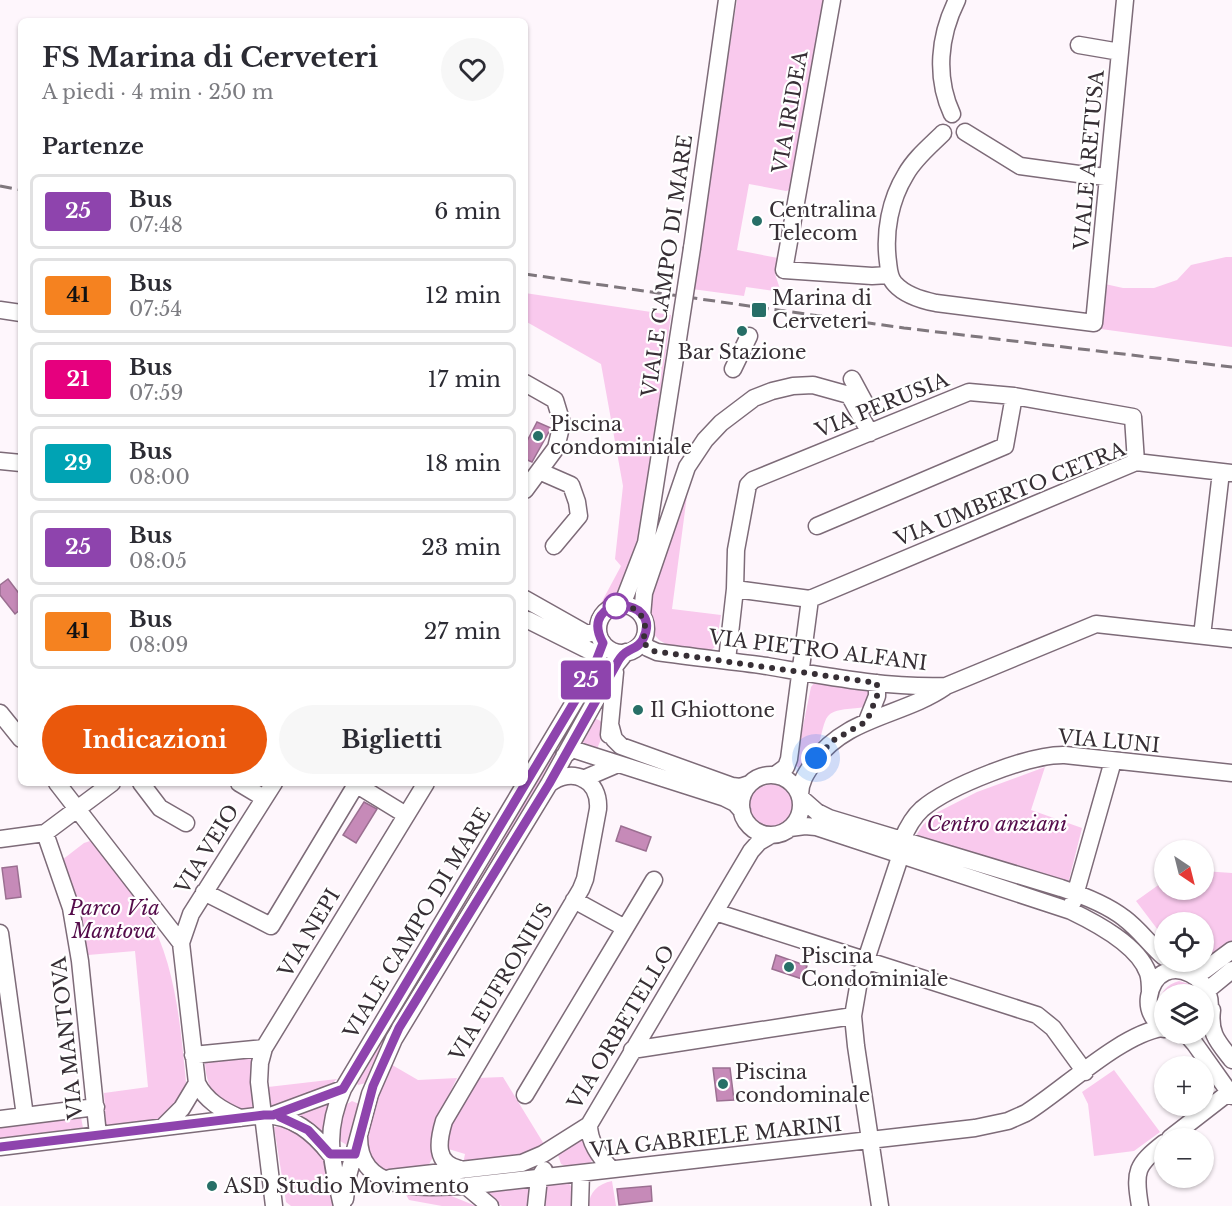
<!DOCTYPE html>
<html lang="it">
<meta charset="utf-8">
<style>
:root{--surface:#fff;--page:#f7f7f7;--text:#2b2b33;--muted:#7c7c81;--line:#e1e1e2;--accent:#ea580c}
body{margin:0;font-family:"Libre Baskerville",serif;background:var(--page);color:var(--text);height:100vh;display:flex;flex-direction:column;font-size:22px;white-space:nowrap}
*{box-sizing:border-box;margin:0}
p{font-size:20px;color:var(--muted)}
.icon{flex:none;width:33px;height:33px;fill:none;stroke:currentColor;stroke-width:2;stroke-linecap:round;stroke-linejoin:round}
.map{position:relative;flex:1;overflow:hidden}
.sheet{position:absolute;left:18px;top:18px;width:510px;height:768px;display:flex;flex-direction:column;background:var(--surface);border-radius:9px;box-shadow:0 2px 4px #0004}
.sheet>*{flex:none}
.badge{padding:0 12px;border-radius:4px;font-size:21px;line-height:39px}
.needle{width:39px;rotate:145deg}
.controls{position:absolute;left:1154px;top:840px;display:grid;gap:12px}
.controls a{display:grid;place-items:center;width:60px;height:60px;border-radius:50%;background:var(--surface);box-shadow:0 2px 4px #0004;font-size:30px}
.you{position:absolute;width:30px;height:30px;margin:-15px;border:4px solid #fff;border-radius:50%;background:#1a73e8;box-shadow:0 0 0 9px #1a73e833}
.map>.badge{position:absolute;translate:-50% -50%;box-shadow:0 0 0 3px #fff}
h2{padding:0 24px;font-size:22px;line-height:54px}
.round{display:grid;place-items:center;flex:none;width:63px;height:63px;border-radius:32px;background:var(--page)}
.overview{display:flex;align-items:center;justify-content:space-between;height:102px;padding:0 24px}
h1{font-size:28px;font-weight:700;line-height:45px}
.cta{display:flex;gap:12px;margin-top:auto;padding:12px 24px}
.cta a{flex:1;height:69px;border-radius:36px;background:var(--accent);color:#fff;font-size:24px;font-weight:700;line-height:69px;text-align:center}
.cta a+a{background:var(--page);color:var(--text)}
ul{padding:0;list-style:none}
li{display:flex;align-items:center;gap:18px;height:75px;margin:0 12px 9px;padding:0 12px;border:3px solid var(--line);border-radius:9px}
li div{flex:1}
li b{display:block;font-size:22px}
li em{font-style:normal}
li .badge{min-width:66px;font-weight:700;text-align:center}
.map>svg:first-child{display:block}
.green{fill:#f9c9ed}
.water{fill:#c68ab8;stroke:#9b6f91;stroke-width:1.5}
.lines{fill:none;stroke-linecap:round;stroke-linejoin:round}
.minor-casing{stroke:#7d6b78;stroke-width:19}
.minor{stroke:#fff;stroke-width:16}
.rail{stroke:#7f777d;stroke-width:3;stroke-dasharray:12 6;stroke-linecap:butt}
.minor-bridge-casing{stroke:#7d6b78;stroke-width:19;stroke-linecap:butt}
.minor-bridge{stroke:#fff;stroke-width:16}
.line-casing{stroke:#fff;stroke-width:14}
.line{stroke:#8e44ad;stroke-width:9}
.walk{stroke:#372f35;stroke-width:6;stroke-dasharray:0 10.8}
.poi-dot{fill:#276f67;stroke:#fff;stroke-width:2}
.stop-dot{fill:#fff;stroke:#8e44ad;stroke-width:3}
.labels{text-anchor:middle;stroke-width:4.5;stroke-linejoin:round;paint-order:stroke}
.street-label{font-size:20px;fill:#372f35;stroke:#fff}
.poi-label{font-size:20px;fill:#372f35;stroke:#fff;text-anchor:start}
.park-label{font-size:20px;font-style:italic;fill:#540b4a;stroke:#fff}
</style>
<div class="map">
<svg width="1232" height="1206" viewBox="0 0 1232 1206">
<rect width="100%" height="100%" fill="#fef6fc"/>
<path class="green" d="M737,0H826L793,189L786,191L749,184L737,250L778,258L775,274L781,292L746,287L744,296L692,289Z
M1226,257H1232V347L1101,329L1105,284L1123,288H1154L1177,280L1191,265Z
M525,293L671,315L640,541L622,592L599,607L621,566L615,559L623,486L601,364L525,321Z
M688,488L672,609L721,615L716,646L710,651L671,647L659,640L652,632L647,604Z
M815,682L870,690L867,706C856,710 838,707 829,715C819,724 823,762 799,768L795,765L811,687Z
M594,718L603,722L601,739L597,749L580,744Z
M555,748L560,751L366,1083L358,1085L356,1082Z
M1045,767L1031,810L1082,828L1068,884L915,837L923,825L934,814L977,792Z
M772,784C787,787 797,796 797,812C794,819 790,822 783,825C764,833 749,819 743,801C748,791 761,786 772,784Z
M90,841L96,844C113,866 132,888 146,912C176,964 180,1023 186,1082C184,1098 171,1114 155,1120L106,1126L104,1093L148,1087L135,951L88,955L81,918L62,860L84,843Z
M1203,871L1232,873V947L1203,968L1183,964L1181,962H1203V922H1164V938L1136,901L1164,881V890H1203Z
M1179,981L1192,985L1200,994H1164V1014C1156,999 1162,986 1179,981Z
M252,1056L256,1107C222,1114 205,1092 205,1060Z
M387,1062L418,1080L457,1078L433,1127V1157L428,1166L381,1173L363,1149Z
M1114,1070L1160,1132L1134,1151L1094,1156L1088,1104L1082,1092Z
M503,1077L547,1149L531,1156L463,1164L465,1154L445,1148L450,1122L477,1078Z
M337,1079L327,1088L276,1105H270L268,1087Z
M352,1101L359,1104L349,1144L347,1145L340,1141L339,1137L344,1106Z
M324,1103L328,1105L323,1139L298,1119V1113Z
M81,1117L83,1128L0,1138V1126Z
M281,1126L299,1131L324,1156L336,1206H291L286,1202L274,1127Z
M580,1139L585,1140L593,1157L592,1161C585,1167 570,1169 561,1164L558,1155L561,1150Z
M612,1181L616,1206H589C589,1192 598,1184 612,1181Z
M567,1182L572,1187V1206H542L543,1188L547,1185Z
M526,1187L530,1191V1206H502L483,1198L482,1192Z
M439,1191L476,1206H442L409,1200L406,1195L409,1192Z"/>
<path class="water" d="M537,422L551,428L532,462L525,459V445Z
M8,579L21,596V609L15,614L0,595V585Z
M364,802L377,809L356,843L343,835Z
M621,826L651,837L646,851L616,841Z
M17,866L21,897L6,899L2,868Z
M776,955L807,966L802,979L772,969Z
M713,1068H730L734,1100L717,1101Z
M651,1186L652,1201L619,1205L617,1189Z"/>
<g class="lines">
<defs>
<path id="minor" d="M832,0L784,270L872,276L889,275
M1079,45L1120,52
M952,114C935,77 939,36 957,0
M965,132L1020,166L1086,175L1108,177
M943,133C930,146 915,158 906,174C890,200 884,232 888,262C889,270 889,278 895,284C905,295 921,300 936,303L1094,323L1125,0
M692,248L727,0
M0,310L21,313
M733,369L749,336
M852,379L866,405
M525,383L555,400L562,423L556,448L525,490
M0,461L21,463
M539,471L571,485L577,502L579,516L554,546
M817,526L1005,446L1014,396
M735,589L736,550L748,485L753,480L969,392L1014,396L1133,417L1136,462
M525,599L587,634L598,631
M622,605L646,543L676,352
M598 629a24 24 0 1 1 48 0a24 24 0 1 1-48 0Z
M642,616L644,593L687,467L705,440L721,423L754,398L772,391L793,386L813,385L849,395L870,433
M528,620L598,655
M1202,636L1221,472
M642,642L648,648L657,652C693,657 730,661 767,666C826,676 886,688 946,686L1096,624L1232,639
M727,660L735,589L810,599L1136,462L1232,473
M0,713L21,739
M867,721L877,696V683
M610,724L614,739L621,746L732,786L740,787L749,784
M609,735L615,672
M564,756L572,749L725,798L735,803L742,811
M741 805a30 30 0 1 1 60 0a30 30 0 1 1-60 0Z
M775,775L786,767L789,759L810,599
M583,779L618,764
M57,783L181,943
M141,783L160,808L186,823
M239,783L264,798
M357,785L406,815
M800,795C800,782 806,773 814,762C845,717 903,716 945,687
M800,797L817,812L829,818L1061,888C1082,895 1106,904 1124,918C1139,929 1150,945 1164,957
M790,828L805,826L816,827L1071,911C1096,923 1138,945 1148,973C1150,979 1150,986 1150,992
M45,833L71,908L80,961L98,1135
M0,839L45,833L112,783
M902,840C907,828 912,818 922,809C949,786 1030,754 1065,755L1232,773
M204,892L271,926L357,783
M574,900L625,928
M1073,902L1113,761
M715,912L1037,1015L1053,1028L1085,1072
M0,933L25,1116
M1194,973L1205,970L1232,950
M1210,988L1232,970
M1212,1010C1209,1034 1218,1042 1232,1060
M1164,1029C1154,1021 1147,1011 1149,997C1158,943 1232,980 1203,1025
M1182,1034L1188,1036L1195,1044L1232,1096
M632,1050L853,1016
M193,1055L264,1048
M525,1095L654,880
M273,1115L343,1089
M240,1118C222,1110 206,1101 197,1083L181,943L191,914L274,783
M0,1119L96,1107
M589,1125C589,1142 599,1156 611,1169
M163,1127L182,1108L197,1083
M359,1137C359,1195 426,1187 466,1186L975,1128L1008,1121L1026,1113C1063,1090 1121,1034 1162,1028
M1170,1138L1232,1090
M0,1147L264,1115C293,1116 313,1132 330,1154
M460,1169C434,1164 438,1141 444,1121L581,889L585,879L598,809C600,779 572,766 549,784
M390,1178L522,1163L543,1154L589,1125L751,851L759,842L771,835
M466,1186L490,1206
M345,1199L348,1176L370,1094L394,1039L549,784L614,667L626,652
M274,1206L259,1082L260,1063L264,1048L426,783
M342,1206C332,1160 323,1135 343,1089L591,674L603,643
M536,1206L539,1178L544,1170
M580,1206L581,1173
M880,1206L856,1046L853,1016L859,981L901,854
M1140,1206C1134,1171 1136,1165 1164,1143"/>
</defs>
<use href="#minor" class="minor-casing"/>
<use href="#minor" class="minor"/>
<path class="rail" d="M0,186L21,190
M525,274L904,328L1232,367"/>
<defs>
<path id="minor-bridge" d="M676,352L692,248"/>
</defs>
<use href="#minor-bridge" class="minor-bridge-casing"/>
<use href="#minor-bridge" class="minor-bridge"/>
</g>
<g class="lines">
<defs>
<path id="line" d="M0,1147L264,1115H273L343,1089L591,674L603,643C576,594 665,595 643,639C639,648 631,648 625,653C621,656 618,661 616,665L549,784L399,1028L373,1086L355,1154H330L308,1130L280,1117"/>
</defs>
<use href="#line" class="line-casing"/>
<use href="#line" class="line"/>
<path class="walk" d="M616,606H614C637,602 652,621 642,642L653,651L877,683V696L867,721L834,740L816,758"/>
</g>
<g class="poi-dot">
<circle cx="757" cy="221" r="6"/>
<rect x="751" y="302" width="16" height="16" rx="3"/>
<circle cx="742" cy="331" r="6"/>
<circle cx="538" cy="436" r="6"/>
<circle cx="638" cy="710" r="6"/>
<circle cx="789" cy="967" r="6"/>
<circle cx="723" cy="1084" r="6"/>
<circle cx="212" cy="1186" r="6"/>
</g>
<circle class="stop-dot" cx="616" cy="606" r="12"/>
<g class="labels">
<g class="street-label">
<text transform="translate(790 112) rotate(-80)" y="7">VIA IRIDEA</text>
<text transform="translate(1089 160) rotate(-85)" y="7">VIALE ARETUSA</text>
<text transform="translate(667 266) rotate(-82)" y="7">VIALE CAMPO DI MARE</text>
<text transform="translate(882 405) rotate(-22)" y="7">VIA PERUSIA</text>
<text transform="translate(1010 494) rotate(-22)" y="7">VIA UMBERTO CETRA</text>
<text transform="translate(818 650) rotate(7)" y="7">VIA PIETRO ALFANI</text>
<text transform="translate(1109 741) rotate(5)" y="7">VIA LUNI</text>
<text transform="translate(207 849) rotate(-58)" y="7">VIA VEIO</text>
<text transform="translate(417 923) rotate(-59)" y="7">VIALE CAMPO DI MARE</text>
<text transform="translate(309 933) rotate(-59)" y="7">VIA NEPI</text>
<text transform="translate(501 982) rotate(-59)" y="7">VIA EUFRONIUS</text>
<text transform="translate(621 1027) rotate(-59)" y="7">VIA ORBETELLO</text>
<text transform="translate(67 1038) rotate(-96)" y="7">VIA MANTOVA</text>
<text transform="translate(716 1137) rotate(-6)" y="7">VIA GABRIELE MARINI</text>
</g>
<g class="poi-label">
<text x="769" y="217">Centralina<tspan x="769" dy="23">Telecom</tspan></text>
<text x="772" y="305">Marina di<tspan x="772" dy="23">Cerveteri</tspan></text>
<text x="742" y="359" text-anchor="middle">Bar Stazione</text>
<text x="550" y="431">Piscina<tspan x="550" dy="23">condominiale</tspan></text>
<text x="650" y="717">Il Ghiottone</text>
<text x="801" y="963">Piscina<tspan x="801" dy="23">Condominiale</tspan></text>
<text x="735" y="1079">Piscina<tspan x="735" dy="23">condominale</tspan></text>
<text x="224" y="1193">ASD Studio Movimento</text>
</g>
<g class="park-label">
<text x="997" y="831">Centro anziani</text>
<text x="114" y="915">Parco Via<tspan x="114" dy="23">Mantova</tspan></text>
</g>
</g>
</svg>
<div class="controls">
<a><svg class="needle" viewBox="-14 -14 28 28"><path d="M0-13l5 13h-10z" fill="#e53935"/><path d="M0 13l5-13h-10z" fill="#7c7c81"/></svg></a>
<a><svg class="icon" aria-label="locate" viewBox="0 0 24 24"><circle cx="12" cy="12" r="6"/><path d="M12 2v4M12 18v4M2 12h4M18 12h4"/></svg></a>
<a><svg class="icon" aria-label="layers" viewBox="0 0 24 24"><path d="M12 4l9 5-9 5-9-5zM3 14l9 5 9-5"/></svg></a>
<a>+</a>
<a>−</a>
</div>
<div class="you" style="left:816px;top:758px"></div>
<b class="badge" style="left:586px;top:680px;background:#8e44ad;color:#fff">25</b>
<section class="sheet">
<div class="overview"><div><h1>FS Marina di Cerveteri</h1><p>A piedi · 4 min · 250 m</p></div><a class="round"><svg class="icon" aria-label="heart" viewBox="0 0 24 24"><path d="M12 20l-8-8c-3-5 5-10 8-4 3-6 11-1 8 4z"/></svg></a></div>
<h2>Partenze</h2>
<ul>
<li><span class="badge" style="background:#8e44ad;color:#fff">25</span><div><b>Bus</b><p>07:48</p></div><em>6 min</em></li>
<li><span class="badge" style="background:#f58220;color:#111">41</span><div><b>Bus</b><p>07:54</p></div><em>12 min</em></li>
<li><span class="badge" style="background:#e6007e;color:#fff">21</span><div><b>Bus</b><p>07:59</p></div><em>17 min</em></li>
<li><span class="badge" style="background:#00a3b4;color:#fff">29</span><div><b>Bus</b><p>08:00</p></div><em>18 min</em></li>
<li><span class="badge" style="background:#8e44ad;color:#fff">25</span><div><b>Bus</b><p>08:05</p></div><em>23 min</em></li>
<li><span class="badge" style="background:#f58220;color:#111">41</span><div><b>Bus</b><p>08:09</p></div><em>27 min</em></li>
</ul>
<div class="cta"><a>Indicazioni</a><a>Biglietti</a></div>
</section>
</div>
